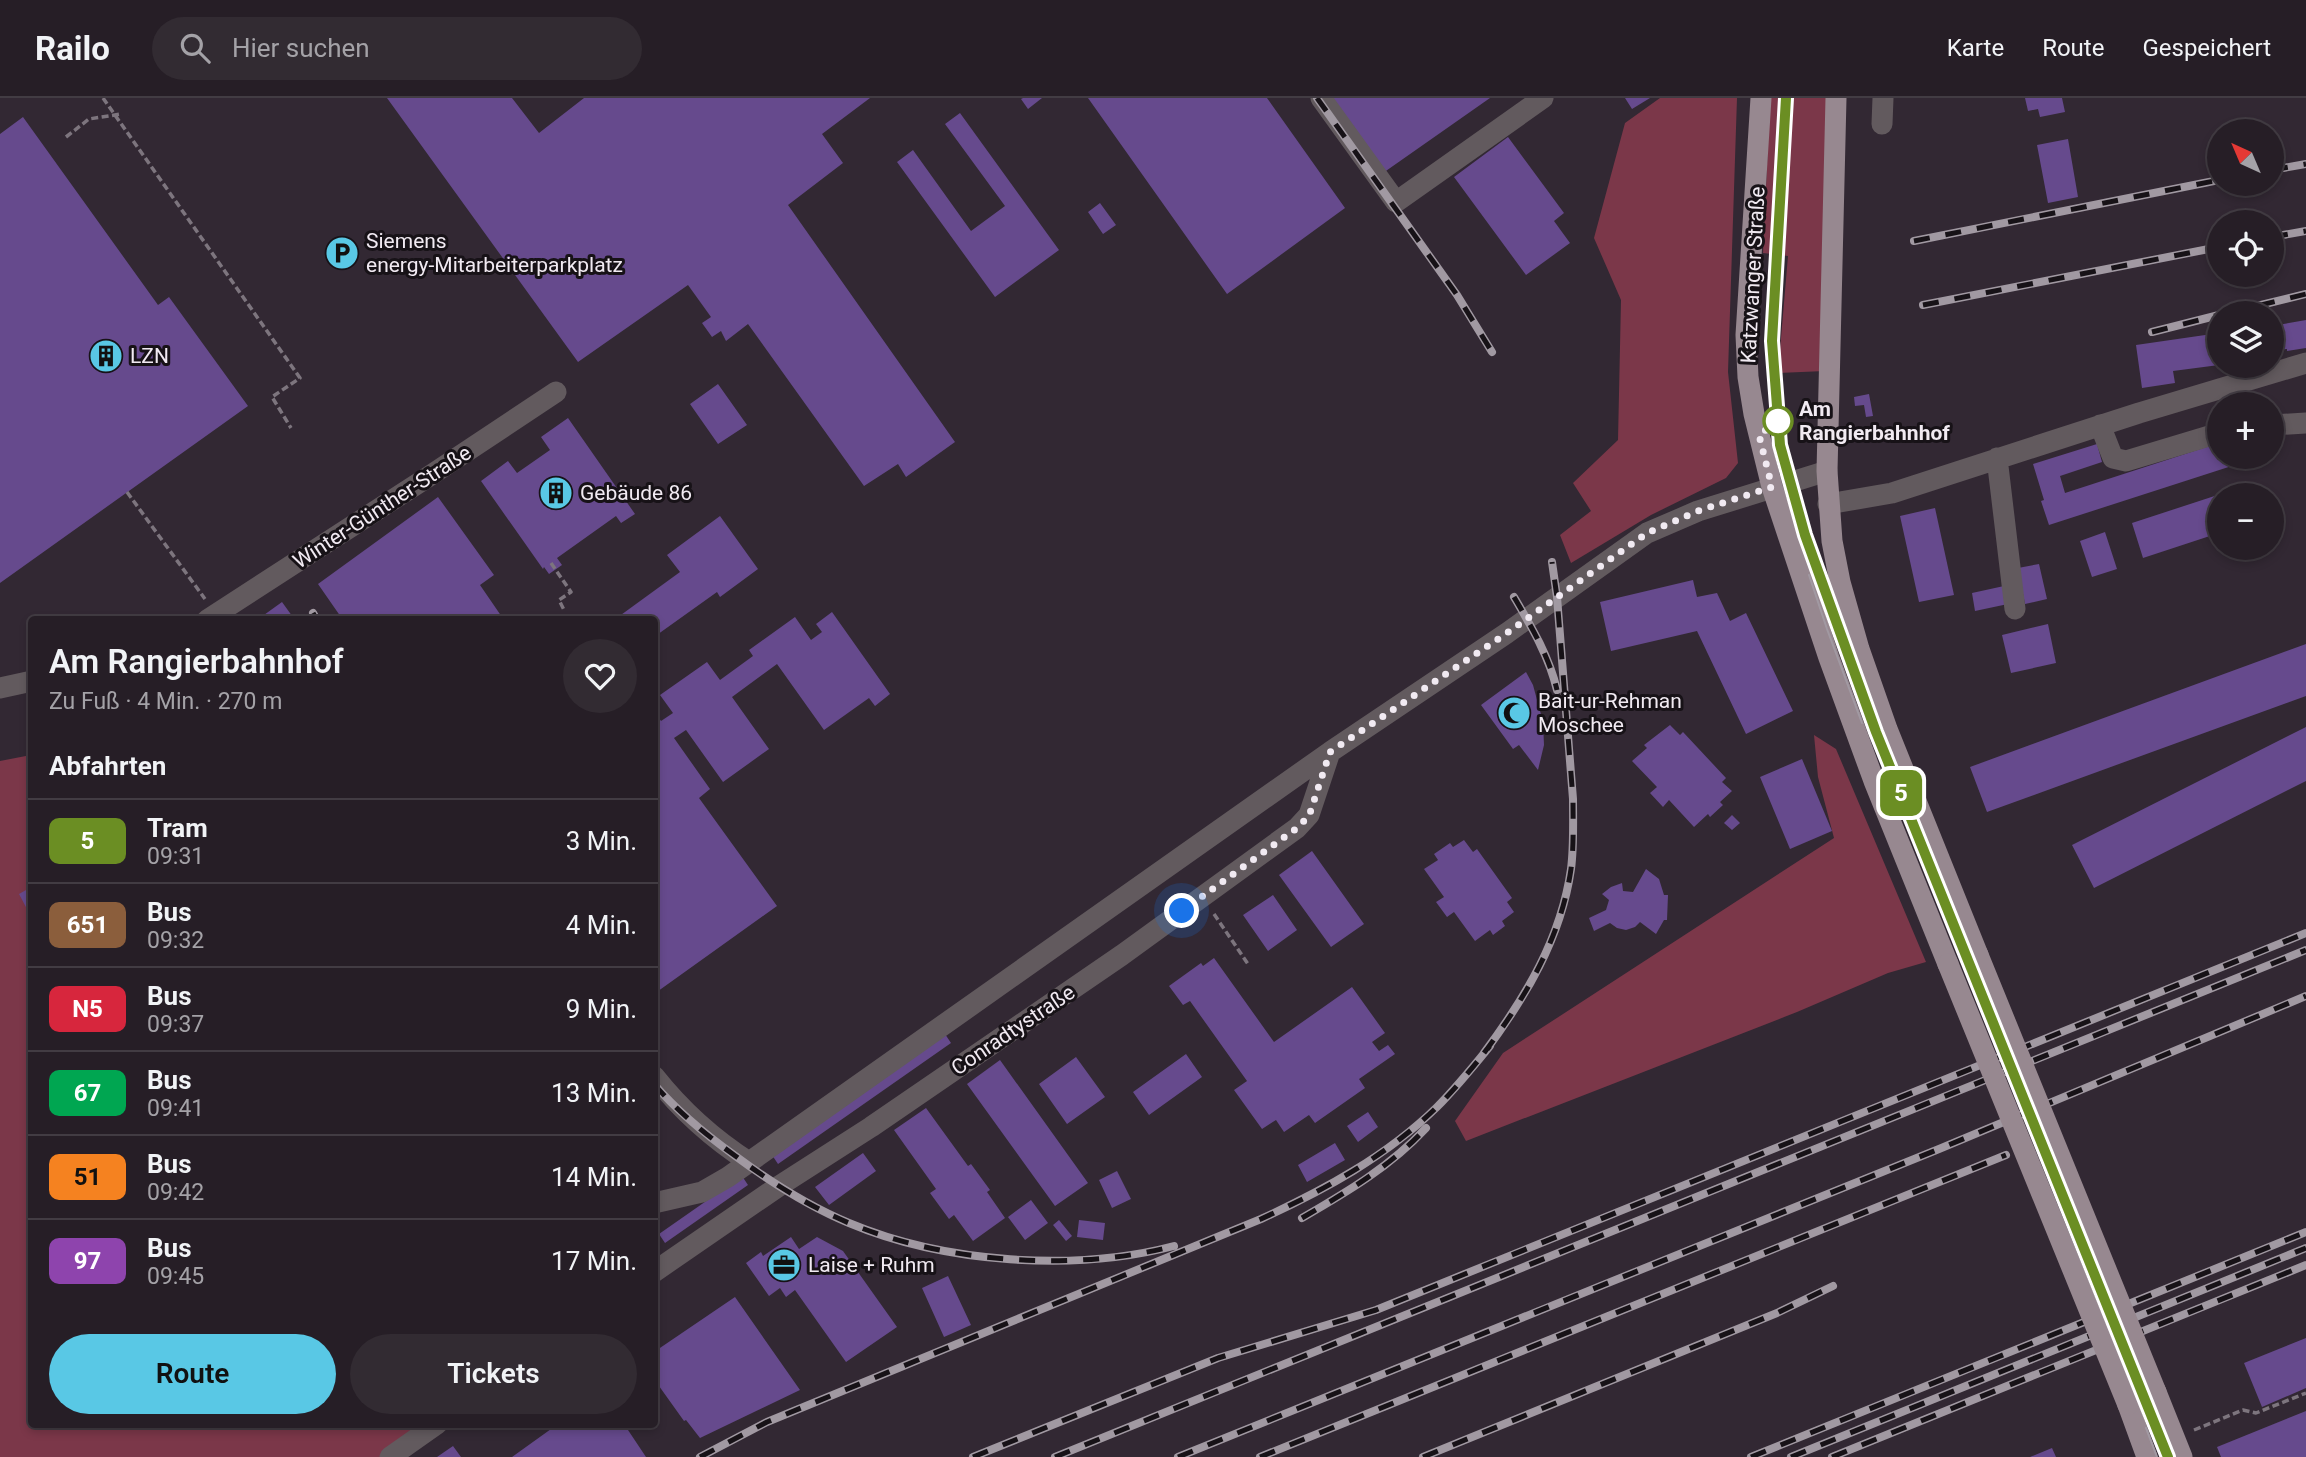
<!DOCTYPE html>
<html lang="de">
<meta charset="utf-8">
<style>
:root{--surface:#261e26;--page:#322b32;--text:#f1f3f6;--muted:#a4a2a7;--line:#423c43;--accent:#59c8e5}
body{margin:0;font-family:Roboto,sans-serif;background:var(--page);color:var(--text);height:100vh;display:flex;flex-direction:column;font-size:26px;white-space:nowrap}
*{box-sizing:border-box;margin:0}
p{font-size:23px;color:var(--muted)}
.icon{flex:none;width:38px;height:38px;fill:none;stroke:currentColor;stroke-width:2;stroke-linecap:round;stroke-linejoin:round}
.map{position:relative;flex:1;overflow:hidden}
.sheet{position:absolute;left:28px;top:518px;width:630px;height:812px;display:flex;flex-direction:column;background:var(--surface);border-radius:7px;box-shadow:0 4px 10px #0003,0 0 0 2px var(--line)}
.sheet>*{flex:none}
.badge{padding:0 14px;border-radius:10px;font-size:24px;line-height:46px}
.needle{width:46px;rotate:316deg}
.controls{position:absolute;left:2207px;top:21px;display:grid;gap:14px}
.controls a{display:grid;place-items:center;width:77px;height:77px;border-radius:50%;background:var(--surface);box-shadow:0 4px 10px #0003,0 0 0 2px var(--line);font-size:35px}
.you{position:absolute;width:35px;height:35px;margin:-18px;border:5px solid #fff;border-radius:50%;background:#1a73e8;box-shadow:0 0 0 10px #1a73e833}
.map>.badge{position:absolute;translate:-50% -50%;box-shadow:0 0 0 4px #fff}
h2{padding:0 21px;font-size:26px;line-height:63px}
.round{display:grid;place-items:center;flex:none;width:74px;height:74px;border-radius:37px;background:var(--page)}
.head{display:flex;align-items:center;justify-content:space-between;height:119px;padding:0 21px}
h1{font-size:33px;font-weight:600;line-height:52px}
.button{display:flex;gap:14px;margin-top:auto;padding:14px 21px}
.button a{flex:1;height:80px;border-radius:42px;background:var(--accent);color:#111;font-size:28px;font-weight:600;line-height:80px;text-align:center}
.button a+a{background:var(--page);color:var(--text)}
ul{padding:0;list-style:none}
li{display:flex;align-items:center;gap:21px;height:84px;padding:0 21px;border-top:2px solid var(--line)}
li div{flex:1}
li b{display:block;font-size:26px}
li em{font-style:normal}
li .badge{min-width:77px;font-weight:700;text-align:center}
header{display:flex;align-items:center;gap:42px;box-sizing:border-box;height:98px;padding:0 35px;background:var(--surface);border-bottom:2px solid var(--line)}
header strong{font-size:33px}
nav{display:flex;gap:38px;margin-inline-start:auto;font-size:24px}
.search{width:490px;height:63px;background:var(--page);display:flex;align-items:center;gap:18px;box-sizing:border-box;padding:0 24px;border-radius:38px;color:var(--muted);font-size:26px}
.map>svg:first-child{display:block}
.green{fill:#7b3749}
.building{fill:#664a8d}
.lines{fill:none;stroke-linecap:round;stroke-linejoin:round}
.path{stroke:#7d757e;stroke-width:3.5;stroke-dasharray:7 3.5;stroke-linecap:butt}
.minor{stroke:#625a5e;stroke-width:21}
.major{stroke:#978890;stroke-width:21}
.tram{stroke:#a199a2;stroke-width:2}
.rail-casing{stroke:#a199a2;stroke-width:8}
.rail{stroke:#171217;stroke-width:5;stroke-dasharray:16;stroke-linecap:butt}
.major-bridge{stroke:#978890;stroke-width:21}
.line-casing{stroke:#fff;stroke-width:16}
.line{stroke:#6b8e23;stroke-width:10}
.walk{stroke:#f1eaf2;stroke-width:7;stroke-dasharray:0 12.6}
.stop-dot{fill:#fff;stroke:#6b8e23;stroke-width:3.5}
.labels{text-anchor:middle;stroke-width:6;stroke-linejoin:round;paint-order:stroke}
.poi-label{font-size:21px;fill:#f1eaf2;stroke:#171217;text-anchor:start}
.street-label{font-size:21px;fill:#f1eaf2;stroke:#171217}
.stop-label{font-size:21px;font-weight:bold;fill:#f1eaf2;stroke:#171217;text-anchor:start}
</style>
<header>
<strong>Railo</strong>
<div class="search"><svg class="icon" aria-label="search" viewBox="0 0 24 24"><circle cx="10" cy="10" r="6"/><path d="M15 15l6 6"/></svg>Hier suchen</div>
<nav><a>Karte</a><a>Route</a><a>Gespeichert</a></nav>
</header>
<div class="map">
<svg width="2306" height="1359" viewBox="0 0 2306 1359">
<rect width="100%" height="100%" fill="#322833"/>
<path class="green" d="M1660,0H1737L1728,274L1738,365L1726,380L1651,417L1571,465L1560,437L1591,413L1573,385L1618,342L1621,202L1594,140L1625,25Z
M1770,0H1827L1825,273L1778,275L1788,158L1763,155Z
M1814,637L1836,651L1926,864L1888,875L1797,914L1466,1043L1455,1023L1503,955L1834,740L1818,679Z
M31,657L32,1326L428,1327L381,1359H0V663Z"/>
<path class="building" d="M387,0H512L539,35L584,0H870L822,36L843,65L788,107L955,344L906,379L898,366L864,388L748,226L726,243L721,233L712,239L702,225L711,219L688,187L578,264Z
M1023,0H1042L1028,11L1021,1Z
M1088,0H1267L1345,110L1227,196Z
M1330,0H1490L1383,75Z
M1625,0H1650L1632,11Z
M2025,0H2062L2065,14L2040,19L2038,11L2028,13Z
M960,15L1059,152L995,199L897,64L913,52L971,133L1005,108L945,26Z
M23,19L158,207L169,199L248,308L0,485V36Z
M1508,39L1564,115L1554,123L1570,145L1526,177L1454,79Z
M2068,41L2078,99L2048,105L2037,47Z
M1100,105L1116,127L1103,136L1088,114Z
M2306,222V250L2287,253V251L2273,252L2272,228Z
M2219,235V267L2173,273L2175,285L2142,290L2136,247Z
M718,286L747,327L718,346L690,306Z
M1869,296L1873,318L1866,319L1864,307L1855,308L1854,299Z
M568,320L635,416L621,425L616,418L557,460L562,467L549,476L544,469L543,471L481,383L508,363L517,375L550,352L541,339Z
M2219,345V359H2239L2241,365L2049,427L2041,403L2044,402L2033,366L2097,346L2102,364L2060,378L2065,395Z
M2236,391L2238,397H2219V435L2143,460L2132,425Z
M438,399L494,477L480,487L504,522H343L318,486Z
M1935,410L1954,497L1919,504L1900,418Z
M720,418L758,471L720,499L717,494L654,539V522H614L680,474L667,457Z
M2105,434L2117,471L2092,479L2080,443Z
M2039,466L2047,501L2025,506L2018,470Z
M1693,482L1697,499L1717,495L1730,523L1746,515L1793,613L1746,636L1697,533L1611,553L1600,504Z
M2004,488L2008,506L1975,513L1972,495Z
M282,504L295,522H257Z
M832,514L890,596L875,608L869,600L824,632L777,566L732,599L769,651L723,684L686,632L674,640L710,691L699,700L777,808L654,896V613L661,623L673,615L660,597L707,564L720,582L753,558L749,552L795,519L811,542L822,534L816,526Z
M2048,526L2056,565L2011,575L2002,537Z
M2306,546V598L1987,714L1970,669Z
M1526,574L1533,587L1543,624L1544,647L1538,672L1519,647L1513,651L1481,607Z
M1670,627L1680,637L1683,634L1726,680L1722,684L1732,693L1720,704L1723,707L1710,719L1708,716L1694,729L1669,702L1663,709L1650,695L1657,689L1632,663L1647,650L1644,647Z
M2306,629V683L2094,790L2072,747Z
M1802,661L1832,733L1790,751L1760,679Z
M1732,717L1740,725L1732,732L1724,725Z
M1464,742L1473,754L1477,751L1512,800L1507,804L1514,814L1502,823L1505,828L1493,837L1490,832L1475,843L1454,814L1447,819L1436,804L1444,799L1424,771L1438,762L1434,756L1450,745L1453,749Z
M1312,753L1364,826L1331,849L1279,777Z
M1646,771L1659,781L1664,797H1668L1667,822H1664L1656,836L1640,824L1635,829L1626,832L1617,830L1610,825L1594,833L1589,820L1606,812L1609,802L1602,796L1611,789L1622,785L1623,793L1633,794Z
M26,792L32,804V809L27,811L19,796Z
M1273,797L1297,832L1268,853L1243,817Z
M1214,860L1274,944L1352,889L1385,935L1372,944L1379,953L1388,947L1395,956L1359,981L1365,990L1315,1025L1309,1017L1284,1034L1276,1022L1262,1031L1234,992L1247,983L1190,903L1183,907L1169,888L1201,865L1203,868Z
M945,936L951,945L778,1066L772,1057Z
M1186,956L1202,979L1149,1017L1133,994Z
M1076,959L1105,999L1067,1026L1039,986Z
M1000,962L1088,1085L1055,1108L967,986Z
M926,1010L968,1068L971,1066L990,1092L987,1094L1005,1120L973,1143L954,1117L949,1121L930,1095L936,1091L894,1032Z
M1368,1014L1378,1029L1358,1044L1347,1028Z
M1335,1045L1345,1062L1307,1084L1298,1067Z
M863,1055L876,1073L829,1107L815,1089Z
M1117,1073L1131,1101L1112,1110L1099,1082Z
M742,1078L748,1087L665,1145L659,1136Z
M1031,1102L1048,1125L1025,1142L1008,1119Z
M1059,1122L1072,1138L1066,1143L1053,1127Z
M1079,1122L1105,1125L1103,1142L1077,1139Z
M791,1139L799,1151L817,1139L843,1153L897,1229L846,1264L795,1192L786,1199L780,1190L769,1198L746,1165L761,1154L763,1158Z
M948,1178L971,1227L944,1239L922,1190Z
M735,1199L800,1292L700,1340L686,1322L684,1323L654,1281V1254Z
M2306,1240V1290L2262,1309L2244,1265Z
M2306,1313V1359H2221L2217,1349Z
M558,1326H624L646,1359H512Z
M453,1348L461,1359H437Z
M2052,1350L2056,1359H2030Z"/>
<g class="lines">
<path class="path" d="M103,0L300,280L272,299L291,330
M66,39L89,21L121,16
M1767,263L1776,264L1778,244
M127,394L205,501
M551,465L571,494L559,502L564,512
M1214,816L1248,866
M2194,1332L2243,1312L2256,1315L2306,1295"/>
<path class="minor" d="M1321,0L1396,104L1543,0
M1882,26L1883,0
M2100,327L2113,360L2126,363L2219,335
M2272,327L2306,325
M1997,360L2015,511
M1828,406L1892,395L2139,315L2306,265
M207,522L431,377L556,294
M0,590L32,583
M654,978C681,1012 713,1041 749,1064
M654,1105L702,1094L728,1079L1330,654L1507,535L1647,435L1698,413L1827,373
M654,1174L779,1088L871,1029L1122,857L1297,730L1309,717L1330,654
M390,1359L437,1326"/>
<path class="major" d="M1761,0L1746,237L1748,279L1754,316L1772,389L1829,560L1874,683L1948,866
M1836,0L1827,373L1832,443L1840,484L1859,551L1887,631L1978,857
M2156,1294L2182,1359
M2128,1307L2147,1359"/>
<path class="tram" d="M1786,0L1772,243L1780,347L1805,437L1876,634L2168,1359
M1809,477L1827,531L1862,625
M2146,1330L2157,1359"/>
<defs>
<path id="rail" d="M1317,0L1457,197L1492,254
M2272,72L2306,66
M2272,139L2306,133
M1914,143L2219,82
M1923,207L2219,149
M2228,215L2306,196
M2152,234L2219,217
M1514,499C1531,528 1549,558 1557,592
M313,515L317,522
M1484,955C1525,900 1561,841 1571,771C1574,748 1573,724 1573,701L1557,499L1552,464
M654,986C677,1013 705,1036 734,1057C769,1083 808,1108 849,1125C944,1165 1075,1174 1174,1148
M1302,1120C1347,1094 1391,1068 1426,1030
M700,1359L767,1324L1261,1121C1324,1092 1387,1058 1437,1009C1456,990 1473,969 1490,948
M973,1359L1218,1260L1376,1212L2306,835
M1055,1359L2306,852
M1178,1359L1939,1051L2306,898
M1260,1359L2006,1057
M1423,1359L1777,1215L1833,1188
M1751,1359L2306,1134
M1791,1359L2306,1150
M1832,1359L2306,1167"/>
</defs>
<use href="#rail" class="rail-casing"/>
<use href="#rail" class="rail"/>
<path class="major-bridge" d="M1978,857L2156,1294
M1948,866L2128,1307"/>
</g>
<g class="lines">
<defs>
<path id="line" d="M1786,0L1772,243L1780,347L1805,437L1876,634L2168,1359"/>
</defs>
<use href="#line" class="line-casing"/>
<use href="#line" class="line"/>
<path class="walk" d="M1182,813L1297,730L1309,718L1330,654L1507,535L1647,435L1698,413L1772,389L1759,337L1778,323"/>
</g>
<defs>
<symbol id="parking-disc" viewBox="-11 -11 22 22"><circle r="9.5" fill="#59c8e5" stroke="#171217"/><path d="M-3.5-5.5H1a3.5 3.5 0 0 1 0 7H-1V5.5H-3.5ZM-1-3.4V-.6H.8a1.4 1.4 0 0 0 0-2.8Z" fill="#111"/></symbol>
<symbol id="building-disc" viewBox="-11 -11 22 22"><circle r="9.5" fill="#59c8e5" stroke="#171217"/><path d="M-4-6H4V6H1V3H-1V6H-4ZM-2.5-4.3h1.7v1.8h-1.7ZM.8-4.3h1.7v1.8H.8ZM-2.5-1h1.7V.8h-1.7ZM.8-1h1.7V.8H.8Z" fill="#111"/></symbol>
<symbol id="mosque-disc" viewBox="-11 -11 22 22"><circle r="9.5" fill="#59c8e5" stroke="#171217"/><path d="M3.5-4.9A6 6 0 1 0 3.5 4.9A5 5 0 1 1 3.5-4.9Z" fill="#111"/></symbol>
<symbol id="office-disc" viewBox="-11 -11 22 22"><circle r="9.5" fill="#59c8e5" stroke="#171217"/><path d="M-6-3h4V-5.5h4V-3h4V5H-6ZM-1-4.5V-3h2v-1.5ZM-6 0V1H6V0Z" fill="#111"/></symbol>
</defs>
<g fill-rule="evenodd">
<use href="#parking-disc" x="323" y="136" width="38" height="38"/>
<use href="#building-disc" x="87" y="239" width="38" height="38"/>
<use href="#building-disc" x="537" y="376" width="38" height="38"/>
<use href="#mosque-disc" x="1495" y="596" width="38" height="38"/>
<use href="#office-disc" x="765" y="1148" width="38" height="38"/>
</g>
<circle class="stop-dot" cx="1778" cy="323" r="14"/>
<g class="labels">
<g class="poi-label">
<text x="366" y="150">Siemens<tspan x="366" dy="24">energy-Mitarbeiterparkplatz</tspan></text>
<text x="130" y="265">LZN</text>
<text x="580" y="402">Gebäude 86</text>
<text x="1538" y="610">Bait-ur-Rehman<tspan x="1538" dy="24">Moschee</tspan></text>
<text x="808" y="1174">Laise + Ruhm</text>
</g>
<g class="street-label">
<text transform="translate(1753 177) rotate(-87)" y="7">Katzwanger Straße</text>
<text transform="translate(382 409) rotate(-33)" y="7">Winter-Günther-Straße</text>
<text transform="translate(1013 932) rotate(-34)" y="7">Conradtystraße</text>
</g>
<g class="stop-label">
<text x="1799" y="318">Am<tspan x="1799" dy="24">Rangierbahnhof</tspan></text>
</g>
</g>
</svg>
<div class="controls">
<a><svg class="needle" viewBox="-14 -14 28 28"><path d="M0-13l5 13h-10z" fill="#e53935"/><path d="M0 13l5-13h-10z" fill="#a4a2a7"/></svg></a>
<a><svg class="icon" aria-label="locate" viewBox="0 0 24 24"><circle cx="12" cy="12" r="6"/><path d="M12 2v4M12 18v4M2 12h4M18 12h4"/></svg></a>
<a><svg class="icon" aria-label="layers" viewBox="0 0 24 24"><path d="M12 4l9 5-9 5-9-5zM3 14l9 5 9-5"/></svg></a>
<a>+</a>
<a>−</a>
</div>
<div class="you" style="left:1182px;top:813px"></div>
<b class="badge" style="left:1901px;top:695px;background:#6b8e23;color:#fff">5</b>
<section class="sheet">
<div class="head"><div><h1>Am Rangierbahnhof</h1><p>Zu Fuß · 4 Min. · 270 m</p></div><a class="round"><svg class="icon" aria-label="heart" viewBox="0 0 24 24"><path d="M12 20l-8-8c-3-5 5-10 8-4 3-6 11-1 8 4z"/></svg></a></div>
<h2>Abfahrten</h2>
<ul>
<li><span class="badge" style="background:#6b8e23;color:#fff">5</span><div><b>Tram</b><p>09:31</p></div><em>3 Min.</em></li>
<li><span class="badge" style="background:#8b5e3c;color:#fff">651</span><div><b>Bus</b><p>09:32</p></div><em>4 Min.</em></li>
<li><span class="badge" style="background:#d7263d;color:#fff">N5</span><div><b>Bus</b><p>09:37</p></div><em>9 Min.</em></li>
<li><span class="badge" style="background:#00a651;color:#fff">67</span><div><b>Bus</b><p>09:41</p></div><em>13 Min.</em></li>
<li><span class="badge" style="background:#f58220;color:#111">51</span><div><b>Bus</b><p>09:42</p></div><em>14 Min.</em></li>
<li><span class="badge" style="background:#8e44ad;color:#fff">97</span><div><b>Bus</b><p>09:45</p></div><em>17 Min.</em></li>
</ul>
<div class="button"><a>Route</a><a>Tickets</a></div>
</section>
</div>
